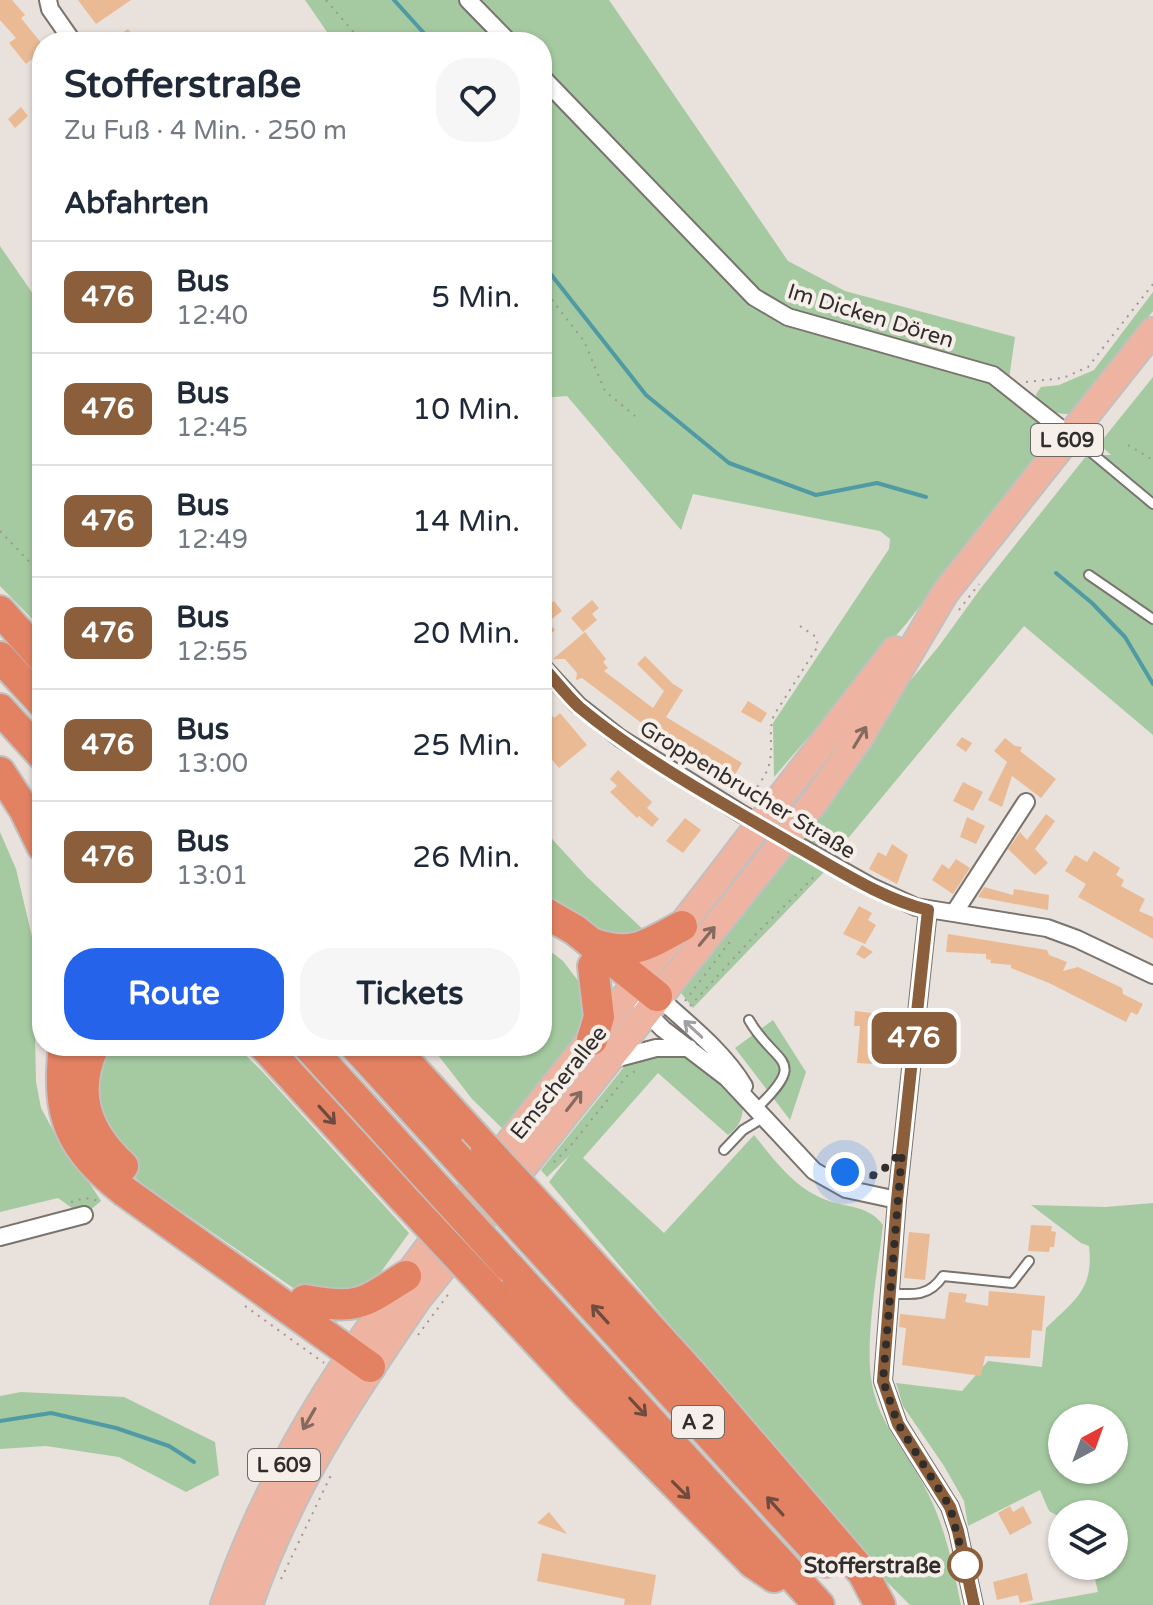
<!DOCTYPE html>
<html lang="de">
<meta charset="utf-8">
<style>
:root{--surface:#fff;--page:#f6f6f7;--text:#1f2937;--muted:#747a83;--line:#e0e1e3;--accent:#2563eb}
body{margin:0;font-family:"Varela Round",sans-serif;background:var(--page);color:var(--text);height:100vh;display:flex;flex-direction:column;font-size:30px;white-space:nowrap}
*{box-sizing:border-box;margin:0}
p{font-size:26px;color:var(--muted)}
.icon{flex:none;width:44px;height:44px;fill:none;stroke:currentColor;stroke-width:2;stroke-linecap:round;stroke-linejoin:round}
.map{position:relative;flex:1;overflow:hidden}
.drawer{position:absolute;left:32px;top:32px;width:520px;height:1024px;display:flex;flex-direction:column;background:var(--surface);border-radius:32px;box-shadow:0 2px 6px #0004}
.drawer>*{flex:none}
.badge{padding:0 16px;border-radius:12px;font-size:28px;line-height:52px}
.needle{width:52px;rotate:41deg}
.controls{position:absolute;left:1048px;top:1404px;display:grid;gap:16px}
.controls a{display:grid;place-items:center;width:80px;height:80px;border-radius:50%;background:var(--surface);box-shadow:0 2px 6px #0004;font-size:40px}
.you{position:absolute;width:40px;height:40px;margin:-20px;border:6px solid #fff;border-radius:50%;background:#1a73e8;box-shadow:0 0 0 12px #1a73e833}
.map>.badge{position:absolute;translate:-50% -50%;box-shadow:0 0 0 4px #fff}
h2{padding:0 32px;font-size:30px;line-height:72px}
.round{display:grid;place-items:center;flex:none;width:84px;height:84px;border-radius:32px;background:var(--page)}
.head{display:flex;align-items:center;justify-content:space-between;height:136px;padding:0 32px}
h1{font-size:38px;font-weight:800;line-height:60px}
.action{display:flex;gap:16px;margin-top:auto;padding:16px 32px}
.action a{flex:1;height:92px;border-radius:32px;background:var(--accent);color:#fff;font-size:32px;font-weight:800;line-height:92px;text-align:center}
.action a+a{background:var(--page);color:var(--text)}
ul{padding:0;list-style:none}
li{display:flex;align-items:center;gap:24px;height:112px;padding:0 32px;border-top:2px solid var(--line)}
li div{flex:1}
li b{display:block;font-size:30px}
li em{font-style:normal}
li .badge{min-width:88px;font-weight:700;text-align:center}
.map>svg:first-child{display:block}
.green{fill:#a5caa1;fill-rule:evenodd}
.lines{fill:none;stroke-linecap:round;stroke-linejoin:round}
.stream{stroke:#509aa4;stroke-width:4}
.building{fill:#eaba95}
.lane-casing{stroke:#7a736e;stroke-width:12}
.street-casing{stroke:#7a736e;stroke-width:20}
.primary-casing{stroke:#c1c0bf;stroke-width:30}
.highway-casing{stroke:#c1c0bf;stroke-width:34}
.path{stroke:#9e9894;stroke-width:2;stroke-dasharray:2 6;stroke-linecap:butt}
.lane{stroke:#fff;stroke-width:8}
.street{stroke:#fff;stroke-width:16}
.primary{stroke:#eeb4a1;stroke-width:26}
.highway{stroke:#e38263;stroke-width:30}
.primary-bridge-casing{stroke:#c1c0bf;stroke-width:30;stroke-linecap:butt}
.highway-bridge-casing{stroke:#c1c0bf;stroke-width:34;stroke-linecap:butt}
.primary-bridge{stroke:#eeb4a1;stroke-width:26}
.highway-bridge{stroke:#e38263;stroke-width:30}
.oneway{stroke:#866a60}
.oneway2{stroke:#a2a0a0}
.oneway3{stroke:#6f4b3f}
.line-casing{stroke:#fff;stroke-width:18}
.line{stroke:#8b5e3c;stroke-width:12}
.walk{stroke:#302d2b;stroke-width:8;stroke-dasharray:0 14.4}
.stop-dot{fill:#fff;stroke:#8b5e3c;stroke-width:4}
.labels{text-anchor:middle;stroke-width:8;stroke-linejoin:round;paint-order:stroke}
.shield{fill:#f6efe9;stroke:#6b6764;stroke-width:2}
.shield-label{font-size:20px;font-weight:bold;fill:#302d2b}
.street-label{font-size:22px;fill:#302d2b;stroke:#f6efe9}
.stop-label{font-size:22px;font-weight:bold;fill:#302d2b;stroke:#f6efe9;text-anchor:end}
</style>
<div class="map">
<svg width="1153" height="1605" viewBox="0 0 1153 1605">
<rect width="100%" height="100%" fill="#e9e1dc"/>
<path class="green" d="M305,0H609L788,261L845,291L1015,337L1007,393L1047,427L1048,444L906,624L774,777L773,723L889,549L890,539L880,531L693,494L681,530L567,396L542,398V42H334Z
M0,246L42,307V629L0,586Z
M1153,292V311L1072,414C1057,414 1040,412 1036,394L1041,387L1059,385L1094,370Z
M1153,377V735L1024,626L830,860L826,870L693,1008L681,993L783,861L887,709L939,646L981,588L1087,455H1111L1099,444Z
M542,828L587,877L648,934L599,936L542,903Z
M0,832L16,869L33,941L36,1082L41,1108L68,1158L83,1173L101,1201L83,1216L58,1198L0,1212Z
M542,945L563,961L588,994L591,1022L503,1129L472,1099L431,1046H542Z
M773,1020L806,1072L790,1120L735,1048Z
M75,1046H236L260,1069L409,1233L373,1283L336,1300L305,1296L168,1202L140,1182L115,1158Z
M670,1053C704,1061 719,1080 743,1103C743,1118 740,1126 728,1135L658,1073L583,1158L664,1233L754,1135C772,1157 791,1183 817,1196C839,1208 868,1203 883,1225C878,1268 864,1343 872,1384C879,1423 904,1449 922,1482C944,1521 952,1561 961,1605H910L888,1583L549,1182L570,1155L547,1177L541,1170L624,1067L650,1056Z
M1153,1203V1605H1026L1098,1592L1092,1566H1114V1514L1058,1516L1049,1511L1040,1490L968,1526L964,1501L944,1466L903,1406L896,1383L962,1391L988,1361L1042,1367L1046,1328C1075,1300 1094,1289 1089,1246L1081,1243L1031,1205L1105,1207ZM1062,1418H1114V1470H1062Z
M21,1392L124,1397L215,1442L219,1475L186,1492L119,1457L46,1446L0,1449V1396Z"/>
<g class="lines">
<path class="stream" d="M394,0L432,42
M542,263L646,395L729,463L816,495L877,483L926,497
M1056,573L1092,603L1125,637L1153,684
M0,1421L51,1413L116,1428L169,1446L194,1462"/>
</g>
<path class="building" d="M0,0H12L25,15L21,18L42,44V51L26,64L9,43L16,38L0,20Z
M78,0H131L96,24Z
M128,29L138,42H109Z
M21,107L28,116L15,128L8,119Z
M542,596L549,605L554,601L562,611L548,622L555,630L542,642Z
M592,600L599,608L592,614L597,620L583,632L571,618Z
M585,632L606,659L603,662L608,668L604,671L653,708L664,691L637,664L645,656L673,684L683,690L666,717L742,763L731,781L668,743L665,748L643,736L648,728L582,678L576,680L577,673L565,659H553Z
M748,701L767,713L761,723L741,712Z
M542,704L554,718L560,713L587,745L559,768L542,748Z
M962,737L972,743L966,752L956,745Z
M1005,738L1015,746L1022,747L1020,751L1056,779L1041,798L1012,776L1002,807L988,800L1007,762L994,751Z
M618,770L652,802L647,808L659,819L652,827L639,816L637,818L610,792L617,786L610,779Z
M963,782L983,792L973,811L953,801Z
M1046,814L1055,821L1035,849L1048,863L1035,875L1008,849L1020,832L1027,840Z
M967,817L985,826L976,844L960,837Z
M685,818L701,830L683,853L666,841Z
M892,844L908,855L897,884L869,869L878,852L886,856Z
M1094,851L1120,868L1116,875L1124,880L1121,886L1145,899L1139,911L1153,917V939L1078,897L1086,884L1065,871L1075,855L1087,862Z
M956,859L970,868L953,894L932,880L942,864L949,869Z
M984,887L1013,895L1014,889L1049,895L1048,910L978,897Z
M859,906L872,913L868,920L876,925L865,944L843,934Z
M948,934L1047,950L1049,955L1067,962L1063,971L1078,967L1122,988L1123,994L1143,1004L1137,1015L1131,1012L1126,1022L1049,983L1011,968V965L990,963L991,960L986,959V954L946,952Z
M862,945L873,952L864,959L856,954Z
M855,1011L880,1014L877,1052L893,1053L892,1065L857,1063L860,1026H854Z
M1031,1225L1052,1226L1051,1231L1056,1232L1054,1247H1050L1049,1252L1028,1251Z
M909,1232L930,1234L925,1280L904,1278Z
M989,1291L1045,1296L1042,1331L1032,1330L1030,1358L985,1356L981,1376L902,1365L906,1328L899,1327L900,1314L945,1319L949,1292L967,1294L965,1302L988,1306Z
M1010,1506L1013,1512L1023,1506L1032,1523L1010,1535L998,1513Z
M549,1512L567,1534L537,1523Z
M542,1553L656,1575L651,1605H624L625,1599L537,1581Z
M1027,1573L1033,1600L1020,1603L1018,1595L997,1600L993,1582Z"/>
<g class="lines">
<defs>
<path id="lane" d="M1074,438L1153,504
M1089,575L1153,619
M749,1020C775,1066 810,1057 757,1108
M724,1150L743,1130L763,1118
M890,1293C913,1295 929,1297 943,1276L1012,1283L1029,1261"/>
<path id="street" d="M48,0L50,9L73,42
M468,0L509,42
M542,77L754,297L788,317L993,375L1070,436
M542,666L578,705L620,738L742,814L870,886L916,907L1047,928L1077,939L1153,975
M928,910L897,1200L883,1381L898,1424L950,1507L958,1531L974,1605
M954,913L1026,802
M657,996C688,1024 723,1051 744,1086
M642,1008L663,1029L727,1078L814,1171L846,1189L897,1200
M611,1060L656,1048H689
M0,1237L84,1215"/>
<path id="primary" d="M801,771L895,650
M815,801L860,737L945,593L1153,331
M224,1605C278,1447 364,1331 464,1201C555,1082 651,967 741,848
M249,1605C288,1491 349,1399 417,1300L767,862"/>
<path id="highway" d="M0,611L42,658
M0,657L42,703
M0,709L42,755
M0,772L24,809L42,846
M542,911L575,930L657,996
M594,944C633,957 648,944 682,926
M592,1040L599,1017L593,966
M64,1046C56,1116 69,1147 124,1191L370,1367
M94,1046C72,1093 86,1132 123,1166
M264,1046L405,1200
M308,1046L426,1176
M355,1046L450,1150
M392,1046L486,1149
M548,1216L691,1373L863,1573L880,1605
M531,1239L826,1562
M509,1267L819,1605
M491,1292L579,1386L753,1563L774,1577
M305,1300C358,1310 362,1304 406,1276"/>
</defs>
<use href="#lane" class="lane-casing"/>
<use href="#street" class="street-casing"/>
<use href="#primary" class="primary-casing"/>
<use href="#highway" class="highway-casing"/>
<path class="path" d="M326,0L362,42
M245,42L246,41
M542,287L584,341L605,391L635,416
M1026,382L1063,378L1088,367L1153,284
M1128,445L1153,460
M0,531L42,575
M959,610L979,584
M748,800C756,788 768,775 770,760C773,745 768,731 774,715L818,646L816,637L800,626
M685,1001L732,939
M690,1006L757,933L816,875
M554,1162L571,1145L627,1076L637,1070
M869,1178L885,1170
M71,1202L85,1198L100,1201
M245,1306L324,1363
M418,1335L450,1292
M281,1579L332,1473"/>
<use href="#lane" class="lane"/>
<use href="#street" class="street"/>
<use href="#primary" class="primary"/>
<use href="#highway" class="highway"/>
<defs>
<path id="primary-bridge" d="M741,848L801,771
M767,862L815,801"/>
<path id="highway-bridge" d="M486,1149L548,1216
M450,1150L531,1239
M426,1176L509,1267
M405,1200L491,1292"/>
</defs>
<use href="#primary-bridge" class="primary-bridge-casing"/>
<use href="#highway-bridge" class="highway-bridge-casing"/>
<use href="#primary-bridge" class="primary-bridge"/>
<use href="#highway-bridge" class="highway-bridge"/>
</g>
<defs><path id="oneway-shaft" d="M-6 0H5M1.5-3L5.5 0L1.5 3" fill="none" stroke-width="1.6" stroke-linecap="round" stroke-linejoin="round" transform="scale(2)"/></defs>
<g class="oneway">
<use href="#oneway-shaft" transform="translate(860 737) rotate(-59)"/>
<use href="#oneway-shaft" transform="translate(707 936) rotate(-50)"/>
<use href="#oneway-shaft" transform="translate(574 1101) rotate(-52)"/>
<use href="#oneway-shaft" transform="translate(309 1419) rotate(120)"/>
</g>
<use class="oneway2" href="#oneway-shaft" transform="translate(693 1029) rotate(-137)"/>
<g class="oneway3">
<use href="#oneway-shaft" transform="translate(327 1115) rotate(48)"/>
<use href="#oneway-shaft" transform="translate(600 1314) rotate(-132)"/>
<use href="#oneway-shaft" transform="translate(638 1407) rotate(47)"/>
<use href="#oneway-shaft" transform="translate(681 1490) rotate(45)"/>
<use href="#oneway-shaft" transform="translate(775 1506) rotate(-132)"/>
</g>
<g class="lines">
<defs>
<path id="line" d="M542,666C554,679 566,695 579,707C641,759 726,805 796,846C837,869 882,899 928,910L897,1200L883,1381L898,1424L950,1507L958,1531L974,1605"/>
</defs>
<use href="#line" class="line-casing"/>
<use href="#line" class="line"/>
<path class="walk" d="M845,1172C880,1183 879,1171 902,1152L883,1381L898,1424L950,1507L965,1565"/>
</g>
<circle class="stop-dot" cx="965" cy="1565" r="16"/>
<g class="labels">
<g class="shield">
<rect x="1031" y="424" width="72" height="32" rx="6"/>
<rect x="672" y="1406" width="52" height="32" rx="6"/>
<rect x="248" y="1449" width="72" height="32" rx="6"/>
</g>
<g class="shield-label">
<text x="1067" y="447">L 609</text>
<text x="698" y="1429">A 2</text>
<text x="284" y="1472">L 609</text>
</g>
<g class="street-label">
<text transform="translate(871 315) rotate(17)" y="8">Im Dicken Dören</text>
<text transform="translate(748 789) rotate(31)" y="8">Groppenbrucher Straße</text>
<text transform="translate(558 1082) rotate(-51)" y="8">Emscherallee</text>
</g>
<g class="stop-label">
<text x="941" y="1573">Stofferstraße</text>
</g>
</g>
</svg>
<div class="controls">
<a><svg class="needle" viewBox="-14 -14 28 28"><path d="M0-13l5 13h-10z" fill="#e53935"/><path d="M0 13l5-13h-10z" fill="#747a83"/></svg></a>
<a><svg class="icon" aria-label="layers" viewBox="0 0 24 24"><path d="M12 4l9 5-9 5-9-5zM3 14l9 5 9-5"/></svg></a>
</div>
<div class="you" style="left:845px;top:1172px"></div>
<b class="badge" style="left:914px;top:1038px;background:#8b5e3c;color:#fff">476</b>
<section class="drawer">
<div class="head"><div><h1>Stofferstraße</h1><p>Zu Fuß · 4 Min. · 250 m</p></div><a class="round"><svg class="icon" aria-label="heart" viewBox="0 0 24 24"><path d="M12 20l-8-8c-3-5 5-10 8-4 3-6 11-1 8 4z"/></svg></a></div>
<h2>Abfahrten</h2>
<ul>
<li><span class="badge" style="background:#8b5e3c;color:#fff">476</span><div><b>Bus</b><p>12:40</p></div><em>5 Min.</em></li>
<li><span class="badge" style="background:#8b5e3c;color:#fff">476</span><div><b>Bus</b><p>12:45</p></div><em>10 Min.</em></li>
<li><span class="badge" style="background:#8b5e3c;color:#fff">476</span><div><b>Bus</b><p>12:49</p></div><em>14 Min.</em></li>
<li><span class="badge" style="background:#8b5e3c;color:#fff">476</span><div><b>Bus</b><p>12:55</p></div><em>20 Min.</em></li>
<li><span class="badge" style="background:#8b5e3c;color:#fff">476</span><div><b>Bus</b><p>13:00</p></div><em>25 Min.</em></li>
<li><span class="badge" style="background:#8b5e3c;color:#fff">476</span><div><b>Bus</b><p>13:01</p></div><em>26 Min.</em></li>
</ul>
<div class="action"><a>Route</a><a>Tickets</a></div>
</section>
</div>
